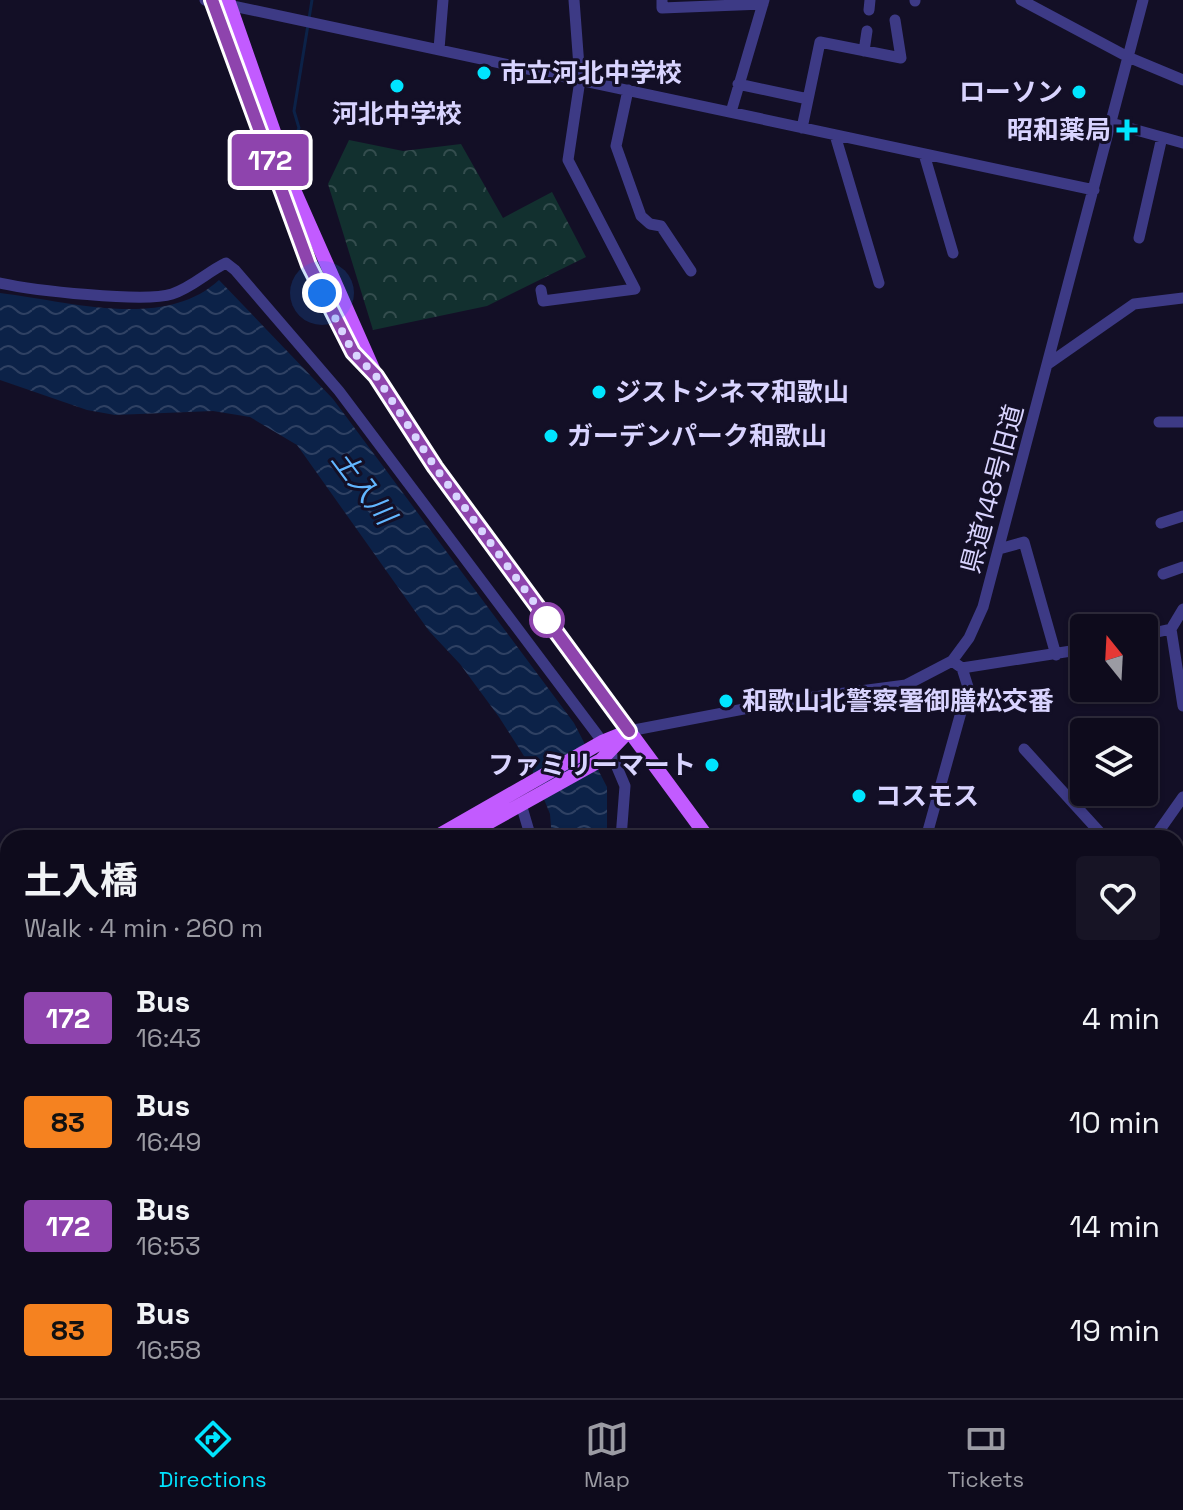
<!DOCTYPE html>
<meta charset="utf-8">
<style>
:root{--surface:#0e0b1c;--page:#171425;--text:#f1f3f6;--muted:#9b9ba3;--line:#2e2b3b;--accent:#00e5ff}
body{margin:0;font-family:"Space Grotesk","Noto Sans JP",sans-serif;background:var(--page);color:var(--text);height:100vh;display:flex;flex-direction:column;font-size:30px;white-space:nowrap}
*{box-sizing:border-box;margin:0}
p{font-size:26px;color:var(--muted)}
.icon{flex:none;width:44px;height:44px;fill:none;stroke:currentColor;stroke-width:2;stroke-linecap:round;stroke-linejoin:round}
.map{position:relative;flex:1;overflow:hidden}
.drawer{position:absolute;left:0px;top:830px;width:1184px;height:568px;display:flex;flex-direction:column;background:var(--surface);border-radius:24px 24px 0 0;box-shadow:0 2px 6px #0004,0 0 0 2px var(--line)}
.drawer>*{flex:none}
.badge{padding:0 16px;border-radius:6px;font-size:28px;line-height:52px}
.needle{width:52px;rotate:342deg}
.fabs{position:absolute;left:1070px;top:614px;display:grid;gap:16px}
.fabs a{display:grid;place-items:center;width:88px;height:88px;border-radius:8px;background:var(--surface);box-shadow:0 2px 6px #0004,0 0 0 2px var(--line);font-size:40px}
.you{position:absolute;width:40px;height:40px;margin:-20px;border:6px solid #fff;border-radius:50%;background:#1a73e8;box-shadow:0 0 0 12px #1a73e833}
.map>.badge{position:absolute;translate:-50% -50%;box-shadow:0 0 0 4px #fff}
.round{display:grid;place-items:center;flex:none;width:84px;height:84px;border-radius:8px;background:var(--page)}
.overview{display:flex;align-items:center;justify-content:space-between;height:136px;padding:0 24px}
h1{font-size:38px;font-weight:700;line-height:60px}
ul{padding:0;list-style:none}
li{display:flex;align-items:center;gap:24px;height:104px;padding:0 24px}
li div{flex:1}
li b{display:block;font-size:30px}
li em{font-style:normal}
li .badge{min-width:88px;font-weight:700;text-align:center}
.dock{display:flex;justify-content:space-around;align-items:center;height:112px;border-top:2px solid var(--line);background:var(--surface);font-size:22px;color:var(--muted)}
.dock a{display:grid;justify-items:center;gap:4px}
.dock .current{color:var(--accent)}
.map>svg:first-child{display:block}
.forest{fill:url(#forest-crowns)}
.water{fill:url(#water-waves)}
.lines{fill:none;stroke-linecap:round;stroke-linejoin:round}
.stream{stroke:#0c2248;stroke-width:3}
.minor{stroke:#3d3a85;stroke-width:11}
.major{stroke:#c25bff;stroke-width:14}
.line-casing{stroke:#fff;stroke-width:18}
.line{stroke:#8e44ad;stroke-width:12}
.walk{stroke:#d9d4ff;stroke-width:8;stroke-dasharray:0 14.4}
.poi-dot{fill:#00e5ff;stroke:#130f26;stroke-width:3}
.stop-dot{fill:#fff;stroke:#8e44ad;stroke-width:4}
.labels{text-anchor:middle;stroke-width:6;stroke-linejoin:round;paint-order:stroke}
.poi-label{font-size:26px;font-weight:bold;fill:#d9d4ff;stroke:#130f26;text-anchor:start}
.street-label{font-size:26px;fill:#d9d4ff;stroke:#130f26}
.water-label{font-size:28px;font-style:italic;fill:#62b6ff;stroke:#130f26}
</style>
<div class="map">
<svg width="1183" height="1398" viewBox="0 0 1183 1398">
<defs>
<pattern id="forest-crowns" width="20" height="18" patternUnits="userSpaceOnUse" patternTransform="scale(2)"><rect width="20" height="18" fill="#12302f"/><path d="M2 6a3 3 0 1 1 6 0M12 15a3 3 0 1 1 6 0" fill="none" stroke="#344d4e"/></pattern>
<pattern id="water-waves" width="16" height="10" patternUnits="userSpaceOnUse" patternTransform="scale(2)"><rect width="16" height="10" fill="#0c2248"/><path d="M0 5q4-4 8 0t8 0" fill="none" stroke="#2f4163"/></pattern>
</defs>
<rect width="100%" height="100%" fill="#130f26"/>
<path class="forest" d="M349,140L403,151L461,144L503,218L552,192L586,257L487,306L373,330L328,184Z"/>
<path class="water" d="M219,280L333,399L574,723L607,787V838H552L550,814L531,767L499,717L460,664L429,631L297,445L250,417L213,411L115,415L87,410L0,380V293C69,301 164,331 219,280Z
M411,1390H486L479,1398H405Z"/>
<g class="lines">
<path class="stream" d="M291,146L299,128L294,111L312,0"/>
<path class="minor" d="M205,0L1094,190
M662,0V8L763,4
M1021,0L1128,57L1183,80
M915,1V0
M869,10L870,0
M439,49L443,0
M864,51L867,31
M738,84L808,99
M628,90L616,146L641,216L650,224L661,226L691,271
M731,112L764,0
M1111,123L1183,143
M802,128L820,42L901,58L895,20
M835,135L879,283
M924,154L953,253
M1139,238L1162,137
M0,283C32,290 144,303 172,294C193,287 207,272 226,263L235,270L339,391L611,753L625,786L621,838
M541,290L543,301L635,289L568,160L580,80L574,0
M1048,364L1134,304L1183,298
M1159,422H1183
M1161,523L1183,516
M999,549L1024,542L1056,655
M1163,574L1183,567
M1183,609L1171,629L1183,706
M1144,635L1171,629
M962,668L1084,649
M629,731L791,700L906,685L952,661L969,638L983,607L1143,0
M1024,749L1105,838
M521,804L531,838
M482,826L487,838
M926,838L968,687L962,668L952,661
M1154,838L1183,797
M1176,1096L1183,1095
M0,1238L8,1246
M0,1305L8,1296
M1176,1324L1183,1311
M1176,1363L1183,1344
M43,1390L51,1398
M155,1390L164,1398
M252,1390L260,1398
M290,1390L296,1398
M335,1390L341,1398
M379,1390L385,1398
M27,1398L35,1390
M115,1398L123,1390
M393,1398L400,1390
M551,1398L554,1390
M696,1398L701,1390
M1162,1398L1165,1390
M1183,1398V1396"/>
<path class="major" d="M212,0L309,265L353,352L376,376L435,467L708,838
M228,0L295,192L374,371
M434,838L602,742L629,731
M461,838L601,760L628,732
M0,1153L8,1146
M0,1170L8,1164
M1176,1275L1183,1277"/>
</g>
<g class="lines">
<defs>
<path id="line" d="M212,0L309,265L353,352L376,376L435,467L629,731"/>
</defs>
<use href="#line" class="line-casing"/>
<use href="#line" class="line"/>
<path class="walk" d="M322,293L353,352L376,376L435,467L547,620"/>
</g>
<g class="poi-dot">
<circle cx="484" cy="73" r="8"/>
<circle cx="397" cy="86" r="8"/>
<circle cx="1079" cy="92" r="8"/>
<path d="M1123 118h8v8h8v8h-8v8h-8v-8h-8v-8h8z"/>
<circle cx="599" cy="392" r="8"/>
<circle cx="551" cy="436" r="8"/>
<circle cx="726" cy="701" r="8"/>
<circle cx="712" cy="765" r="8"/>
<circle cx="859" cy="796" r="8"/>
</g>
<circle class="stop-dot" cx="547" cy="620" r="16"/>
<g class="labels">
<g class="poi-label">
<text x="500" y="82">市立河北中学校</text>
<text x="1063" y="101" text-anchor="end">ローソン</text>
<text x="397" y="123" text-anchor="middle">河北中学校</text>
<text x="1111" y="139" text-anchor="end">昭和薬局</text>
<text x="615" y="401">ジストシネマ和歌山</text>
<text x="567" y="445">ガーデンパーク和歌山</text>
<text x="742" y="710">和歌山北警察署御膳松交番</text>
<text x="696" y="774" text-anchor="end">ファミリーマート</text>
<text x="875" y="805">コスモス</text>
</g>
<g class="street-label">
<text transform="translate(992 489) rotate(-75)" y="9">県道148号旧道</text>
</g>
<g class="water-label">
<text transform="translate(364 487) rotate(53)" y="10">土入川</text>
</g>
</g>
</svg>
<div class="fabs">
<a><svg class="needle" viewBox="-14 -14 28 28"><path d="M0-13l5 13h-10z" fill="#e53935"/><path d="M0 13l5-13h-10z" fill="#9b9ba3"/></svg></a>
<a><svg class="icon" aria-label="layers" viewBox="0 0 24 24"><path d="M12 4l9 5-9 5-9-5zM3 14l9 5 9-5"/></svg></a>
</div>
<div class="you" style="left:322px;top:293px"></div>
<b class="badge" style="left:270px;top:160px;background:#8e44ad;color:#fff">172</b>
<section class="drawer">
<div class="overview"><div><h1>土入橋</h1><p>Walk · 4 min · 260 m</p></div><a class="round"><svg class="icon" aria-label="heart" viewBox="0 0 24 24"><path d="M12 20l-8-8c-3-5 5-10 8-4 3-6 11-1 8 4z"/></svg></a></div>
<ul>
<li><span class="badge" style="background:#8e44ad;color:#fff">172</span><div><b>Bus</b><p>16:43</p></div><em>4 min</em></li>
<li><span class="badge" style="background:#f58220;color:#111">83</span><div><b>Bus</b><p>16:49</p></div><em>10 min</em></li>
<li><span class="badge" style="background:#8e44ad;color:#fff">172</span><div><b>Bus</b><p>16:53</p></div><em>14 min</em></li>
<li><span class="badge" style="background:#f58220;color:#111">83</span><div><b>Bus</b><p>16:58</p></div><em>19 min</em></li>
</ul>
</section>
</div>
<nav class="dock">
<a class="current"><svg class="icon" aria-label="directions" viewBox="0 0 24 24"><path d="M12 3l9 9-9 9-9-9zM9 14v-3h6M13 9l2 2-2 2"/></svg>Directions</a>
<a><svg class="icon" aria-label="map" viewBox="0 0 24 24"><path d="M3 6l6-2 6 2 6-2v14l-6 2-6-2-6 2zM9 4v14M15 6v14"/></svg>Map</a>
<a><svg class="icon" aria-label="tickets" viewBox="0 0 24 24"><path d="M3 7h18v10H3zM15 7v10"/></svg>Tickets</a>
</nav>
